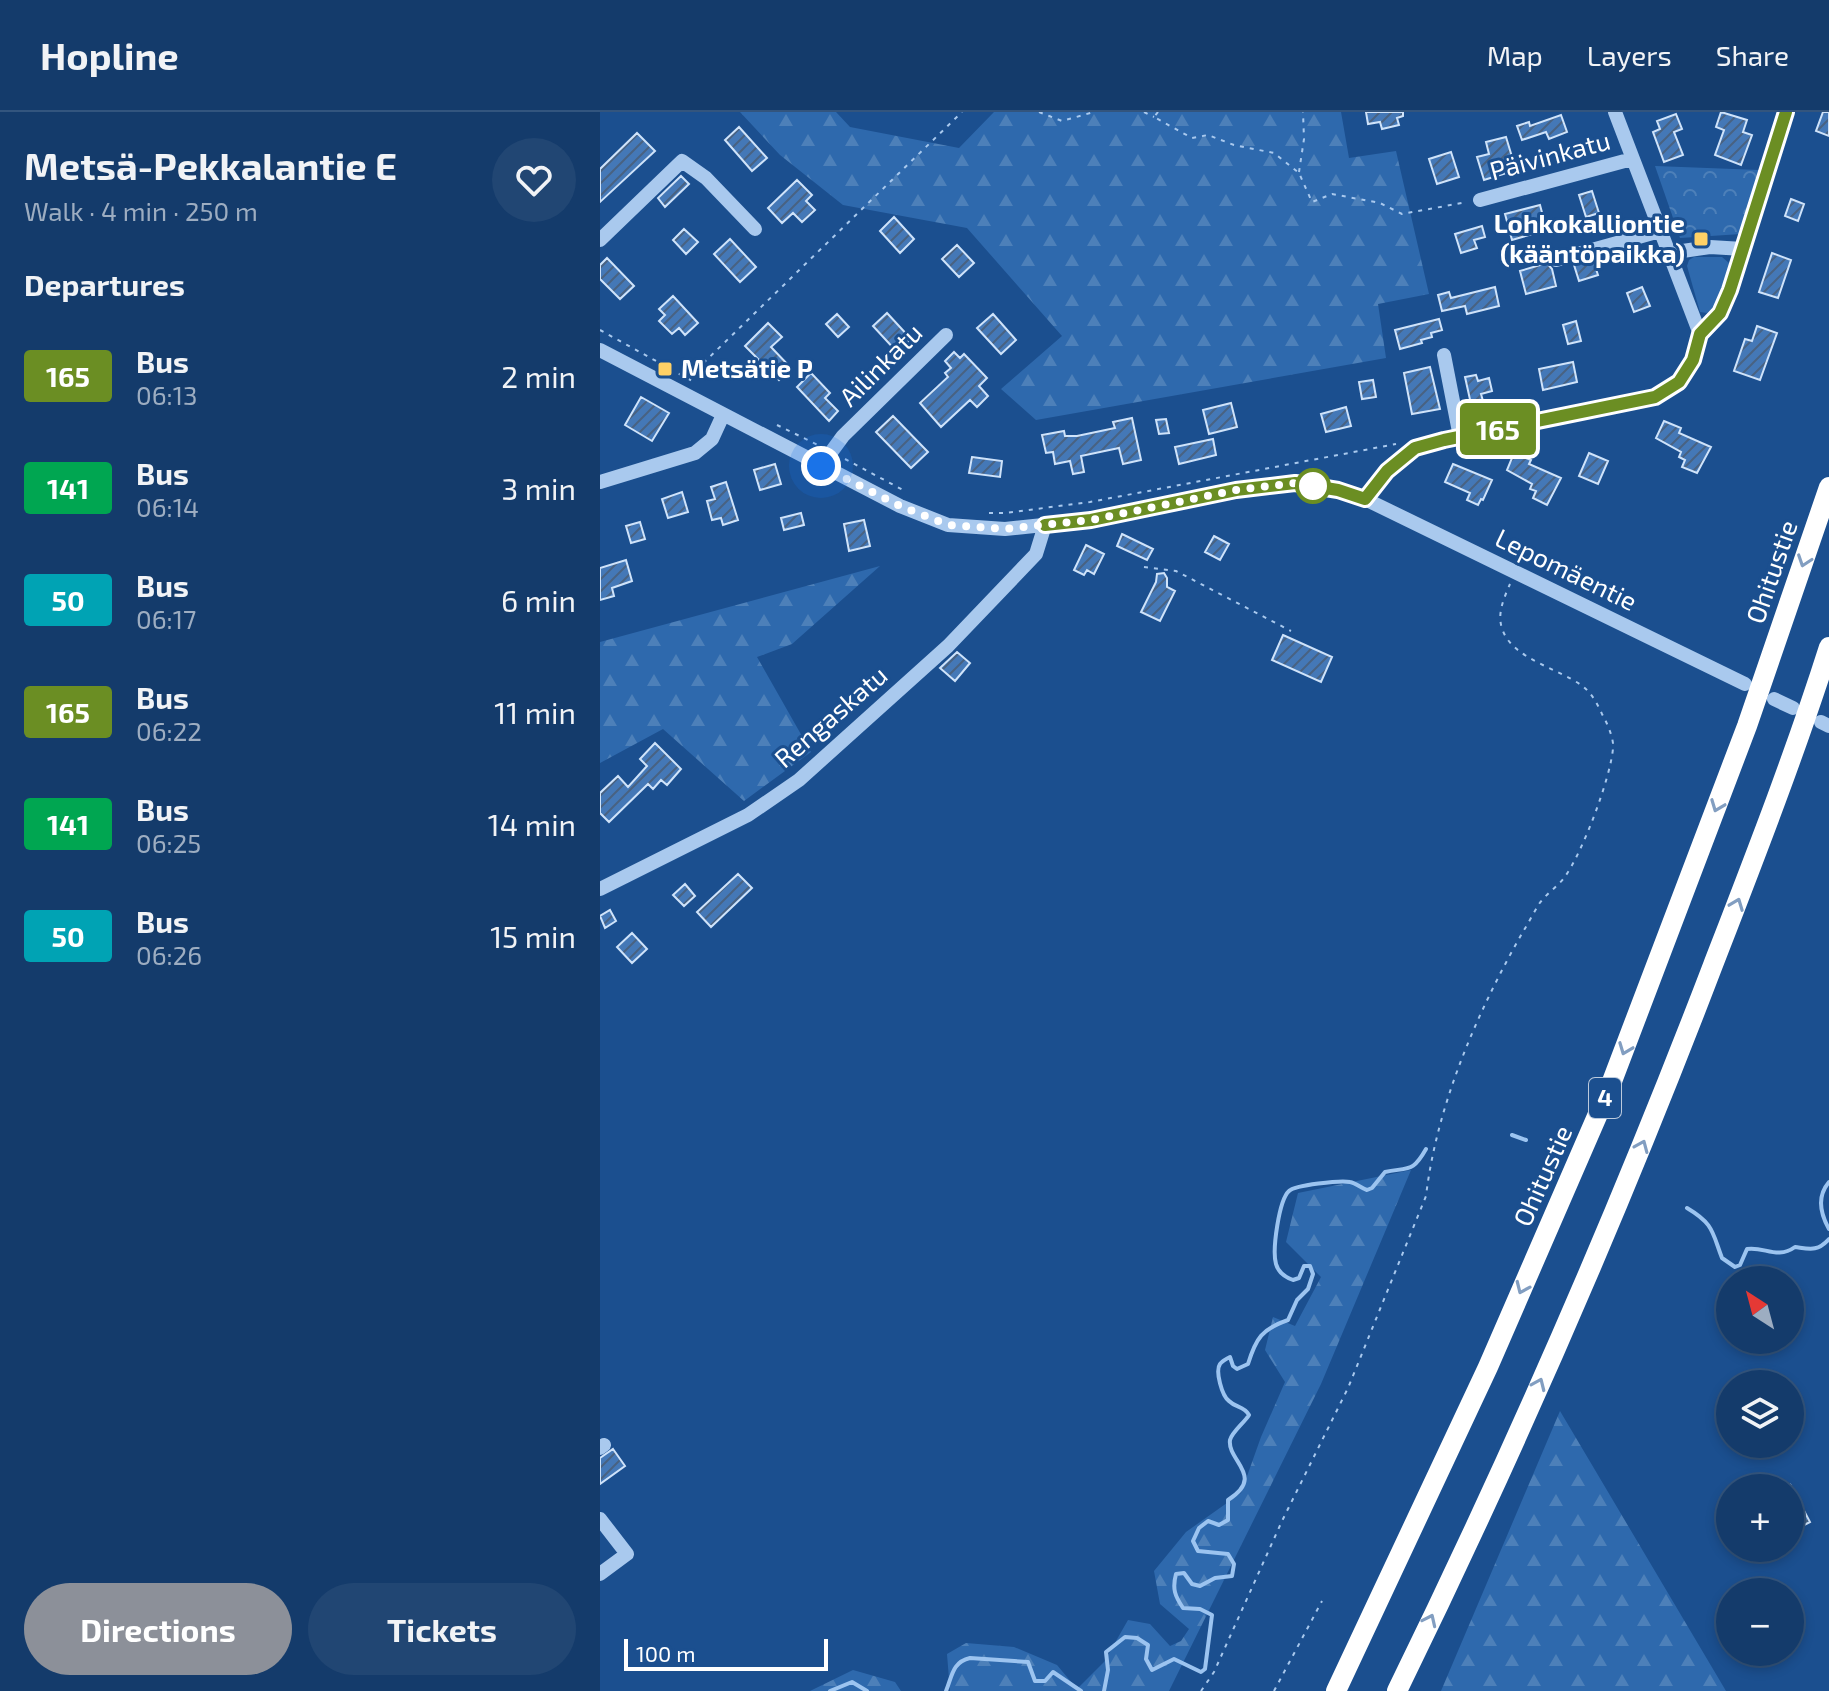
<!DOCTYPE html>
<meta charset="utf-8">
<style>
:root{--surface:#143b6b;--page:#214673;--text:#f1f3f6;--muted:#9dadc1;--line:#33557e;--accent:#8c9099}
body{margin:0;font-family:"Exo 2",sans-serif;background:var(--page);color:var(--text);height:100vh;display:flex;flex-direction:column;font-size:30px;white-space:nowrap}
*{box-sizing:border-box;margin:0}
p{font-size:26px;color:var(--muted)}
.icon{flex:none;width:44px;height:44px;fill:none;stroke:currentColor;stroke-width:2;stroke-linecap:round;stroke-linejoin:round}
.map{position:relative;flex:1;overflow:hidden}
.side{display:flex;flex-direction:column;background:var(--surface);width:600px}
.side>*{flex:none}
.badge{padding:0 16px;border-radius:6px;font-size:28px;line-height:52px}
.needle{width:52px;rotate:324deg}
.buttons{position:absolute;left:1116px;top:1154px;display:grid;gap:16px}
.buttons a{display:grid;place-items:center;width:88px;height:88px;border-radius:50%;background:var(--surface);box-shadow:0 4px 12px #0003,0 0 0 2px var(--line);font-size:40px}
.scale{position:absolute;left:24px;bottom:20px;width:204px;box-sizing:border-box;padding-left:8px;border:4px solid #fff;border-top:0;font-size:22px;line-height:28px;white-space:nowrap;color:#fff;-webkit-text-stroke:6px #1b4f8f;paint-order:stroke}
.you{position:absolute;width:40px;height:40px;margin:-20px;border:6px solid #fff;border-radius:50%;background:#1a73e8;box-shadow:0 0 0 12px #1a73e833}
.map>.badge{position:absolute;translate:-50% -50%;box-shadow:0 0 0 4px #fff}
h2{padding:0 24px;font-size:30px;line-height:72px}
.round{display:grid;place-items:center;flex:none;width:84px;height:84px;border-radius:42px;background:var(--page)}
.summary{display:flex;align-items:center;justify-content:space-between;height:136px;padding:0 24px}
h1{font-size:38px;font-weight:700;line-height:60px}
.button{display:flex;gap:16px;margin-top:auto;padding:16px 24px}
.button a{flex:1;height:92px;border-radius:48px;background:var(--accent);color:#fff;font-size:32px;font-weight:700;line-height:92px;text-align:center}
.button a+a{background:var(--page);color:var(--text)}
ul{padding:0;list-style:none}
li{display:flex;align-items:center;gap:24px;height:112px;padding:0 24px}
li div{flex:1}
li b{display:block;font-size:30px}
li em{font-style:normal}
li .badge{min-width:88px;font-weight:700;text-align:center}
header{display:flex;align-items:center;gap:48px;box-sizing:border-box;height:112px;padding:0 40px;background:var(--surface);border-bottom:2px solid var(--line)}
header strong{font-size:38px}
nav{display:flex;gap:44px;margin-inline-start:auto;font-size:28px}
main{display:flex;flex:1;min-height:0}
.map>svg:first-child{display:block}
.grass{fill:#2e69ad}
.forest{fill:url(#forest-firs)}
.park{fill:url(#park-crowns)}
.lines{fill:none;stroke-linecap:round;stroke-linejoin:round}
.stream{stroke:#9cc4f0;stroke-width:4}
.building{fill:url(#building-hatch);stroke:#cfe3fa;stroke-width:2}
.path{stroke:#a9c9ee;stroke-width:2;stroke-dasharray:4 6;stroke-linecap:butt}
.minor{stroke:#a9c9ee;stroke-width:14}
.highway{stroke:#fff;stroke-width:20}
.oneway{stroke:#829ec1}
.line-casing{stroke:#fff;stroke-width:18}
.line{stroke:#6b8e23;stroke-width:12}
.walk{stroke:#fff;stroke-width:8;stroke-dasharray:0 14.4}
.poi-dot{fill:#ffd166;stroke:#1b4f8f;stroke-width:3}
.stop-dot{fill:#fff;stroke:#6b8e23;stroke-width:4}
.labels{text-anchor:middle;stroke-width:6;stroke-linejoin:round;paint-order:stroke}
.shield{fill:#1b4f8f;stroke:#bbcadd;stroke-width:2}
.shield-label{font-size:24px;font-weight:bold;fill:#fff}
.street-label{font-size:26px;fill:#fff;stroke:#1b4f8f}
.poi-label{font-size:26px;font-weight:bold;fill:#fff;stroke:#1b4f8f;text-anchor:end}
</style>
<header>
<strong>Hopline</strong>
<nav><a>Map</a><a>Layers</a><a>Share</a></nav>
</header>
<main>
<section class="side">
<div class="summary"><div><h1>Metsä-Pekkalantie E</h1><p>Walk · 4 min · 250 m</p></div><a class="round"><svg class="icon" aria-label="heart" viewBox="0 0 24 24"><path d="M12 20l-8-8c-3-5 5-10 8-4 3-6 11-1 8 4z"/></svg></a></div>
<h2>Departures</h2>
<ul>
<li><span class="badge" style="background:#6b8e23;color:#fff">165</span><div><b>Bus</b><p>06:13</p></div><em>2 min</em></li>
<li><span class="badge" style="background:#00a651;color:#fff">141</span><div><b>Bus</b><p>06:14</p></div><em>3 min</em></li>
<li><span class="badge" style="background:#00a3b4;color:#fff">50</span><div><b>Bus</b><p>06:17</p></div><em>6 min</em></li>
<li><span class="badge" style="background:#6b8e23;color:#fff">165</span><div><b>Bus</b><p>06:22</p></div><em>11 min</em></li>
<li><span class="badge" style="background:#00a651;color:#fff">141</span><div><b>Bus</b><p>06:25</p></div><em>14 min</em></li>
<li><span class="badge" style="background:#00a3b4;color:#fff">50</span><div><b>Bus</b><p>06:26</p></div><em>15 min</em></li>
</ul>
<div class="button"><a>Directions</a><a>Tickets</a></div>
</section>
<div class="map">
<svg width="1229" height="1579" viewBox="0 0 1229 1579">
<defs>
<pattern id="forest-firs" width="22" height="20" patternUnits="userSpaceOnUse" patternTransform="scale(2)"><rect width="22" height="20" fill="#2e69ad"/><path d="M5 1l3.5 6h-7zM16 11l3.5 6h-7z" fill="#4d80b9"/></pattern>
<pattern id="park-crowns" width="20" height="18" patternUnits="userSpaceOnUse" patternTransform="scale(2)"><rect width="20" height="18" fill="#2e69ad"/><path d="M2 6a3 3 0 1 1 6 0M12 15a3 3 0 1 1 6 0" fill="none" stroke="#4d80b9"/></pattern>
<pattern id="building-hatch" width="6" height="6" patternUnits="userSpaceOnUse" patternTransform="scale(2)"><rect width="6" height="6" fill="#4478b7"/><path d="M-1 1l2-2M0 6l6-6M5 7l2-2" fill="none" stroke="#486282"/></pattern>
</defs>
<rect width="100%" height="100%" fill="#1b4f8f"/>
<path class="grass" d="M1094,145H1122L1129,151L1130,157L1120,190L1107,201L1100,200L1087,154L1089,148Z"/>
<path class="forest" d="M140,0H236L250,15L359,36L394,0H741L749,46L796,39L829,182L778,192L786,246L436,308L401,277L462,224L367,116L243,93L180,43Z
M280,454L192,532L157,545L211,640L144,689L63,617L0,651V530Z
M811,1058L721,1272L569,1579H350L347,1542L366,1531L414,1535L457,1553L477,1577L504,1550L528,1508L550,1512L570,1534L581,1529L589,1517L560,1492L554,1459L586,1420L641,1381L661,1325L685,1270L665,1238L673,1205L695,1214L721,1165L686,1130L698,1081Z
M960,1299L1126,1579H841Z
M253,1558L295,1570L301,1579H210Z"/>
<path class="park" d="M1055,54L1159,58L1141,122L1080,126Z"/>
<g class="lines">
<path class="stream" d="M912,1023L926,1028
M1229,1070C1217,1084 1220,1101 1229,1117
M1087,1096C1114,1112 1112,1120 1122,1146L1135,1155L1140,1153L1147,1137C1164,1134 1177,1148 1195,1135C1210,1137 1217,1140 1229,1127
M230,1579L252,1570L267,1579
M346,1579C352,1565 352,1550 370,1546L428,1550L435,1569H445L453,1560L481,1579
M504,1579L508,1558L506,1540L525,1525L537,1526L548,1533L546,1547L552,1558L574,1547L601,1560L605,1557L612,1503L600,1497L583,1496C575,1484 572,1477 576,1462L584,1461L592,1472L600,1474L615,1466L632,1464L634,1452L628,1442L598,1439L593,1429L599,1416L608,1409L619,1413L628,1408V1388C666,1364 627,1349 630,1328C632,1320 644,1311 649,1303C644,1294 636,1296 629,1289C622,1284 615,1259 620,1252C622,1249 626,1247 630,1245L633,1254L637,1257L648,1252C656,1226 662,1217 688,1208L697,1188L708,1177L713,1162L710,1154H704L699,1166L693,1168C685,1165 678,1160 676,1152C672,1138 679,1088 689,1079C695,1073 741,1068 750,1070C756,1071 761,1076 767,1078L772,1076L785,1060C810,1055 813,1060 826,1037"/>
</g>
<path class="building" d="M766,0H803V4L797,6L799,13L782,17L780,10L768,12Z
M1121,0L1147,8L1143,20L1152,23L1141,53L1115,43L1124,18L1116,15Z
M1223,0H1229V24L1216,19Z
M1076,2L1082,17L1074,20L1083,43L1064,50L1053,20L1060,17L1057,9Z
M961,3L967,20L949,27L946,20L922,28L917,14L929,10L930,14Z
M139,15L167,46L152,59L125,28Z
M37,21L55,39L0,90V57Z
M906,25L916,58L884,68L877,45L889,42L886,30Z
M851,40L859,65L837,72L829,47Z
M81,64L89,72L65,95L58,86Z
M197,68L212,83L206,89L215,98L202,110L193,101L182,111L168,96Z
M992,79L999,101L986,105L979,83Z
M1191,87L1204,92L1198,109L1185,104Z
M940,93L945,112L938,114L939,120L912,128L905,102Z
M294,105L314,127L300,141L280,119Z
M882,114L885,125L874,128L877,136L861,141L855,122Z
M84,117L98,130L86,142L73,128Z
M130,127L156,155L140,170L114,142Z
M357,133L374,151L359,165L342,147Z
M1172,141L1191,148L1178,186L1159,180Z
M7,146L34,174L20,187L0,167V153Z
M993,148L998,163L979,169L974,153Z
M947,151L952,157L956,174L926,182L920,159Z
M895,175L899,194L867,202L865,194L842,199L838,183L849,180L851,186Z
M1042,175L1050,194L1034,200L1027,181Z
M73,184L98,211L85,223L79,216L72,222L59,209L65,203L59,197Z
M287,201L311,227L297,240L273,214Z
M237,202L249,215L238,225L226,212Z
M393,202L416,228L401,242L377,216Z
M839,207L842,218L831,221L832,225L821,228L822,231L800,237L795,218Z
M976,209L981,229L968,232L963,213Z
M168,211L182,225L171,235L191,256L179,268L145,234Z
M1157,214L1177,221L1160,268L1134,259L1145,227L1152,229Z
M354,240L360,246L364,242L387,266L379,274L388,284L377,295L370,288L341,315L320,291L348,265L345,261L351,256L345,249Z
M973,250L977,270L943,278L939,257Z
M830,255L840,297L812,302L804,261Z
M211,261L230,281L225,286L238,299L229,309L197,275Z
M876,263L878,269L889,266L892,279L881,282L883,289L871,292L865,265Z
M773,268L776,285L762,287L759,270Z
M41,285L69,301L52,329L25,313Z
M631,291L637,315L609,322L603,298Z
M746,295L751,314L726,320L721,302Z
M293,304L328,340L311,356L276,320Z
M532,306L541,348L523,352L519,336L481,344L484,360L473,362L470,349L455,352L453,340L446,341L442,323L464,319L465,324H477L515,316L513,310Z
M566,307L569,321L559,322L556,308Z
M1064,309L1081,316L1079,321L1111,335L1097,361L1082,355L1085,348L1079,345L1081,340L1056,326Z
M613,327L616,343L579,352L575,335Z
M914,341L931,348L929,352L961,366L947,393L933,386L936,379L930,377L932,372L907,358Z
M989,341L1008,349L998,372L979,364Z
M372,345L402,349L400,365L369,361Z
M175,352L181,372L160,378L154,358Z
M853,352L892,368L883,388L881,387L878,393L867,388L870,381L845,370Z
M126,370L138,408L123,413L121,406L112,408L107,389L115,387L111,375Z
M82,380L88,400L68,406L62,387Z
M201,401L204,413L184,418L181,406Z
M264,408L270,434L249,439L244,412Z
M40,410L45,427L31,431L26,414Z
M522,422L553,437L547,448L517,434Z
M614,424L629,432L620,448L605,440Z
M486,433L504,442L494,462L487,458L484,463L474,458Z
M26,448L32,469L12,476L14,484L0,488V456Z
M564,461L567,466V475L575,479L560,509L541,500L556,470L557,462Z
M683,523L732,545L721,570L672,548Z
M357,540L370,551L355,569L340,556Z
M55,631L81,657L67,673L61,668L53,677L48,672L9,710L0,701V681L18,664L28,675L47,654L40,647Z
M138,762L152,776L111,815L97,800Z
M85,772L95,784L84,794L73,783Z
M10,798L16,809L5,816L0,804Z
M32,821L47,837L32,851L17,835Z
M13,1337L25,1354L0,1372V1346Z
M1190,1372L1210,1410L1195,1418L1190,1408Z"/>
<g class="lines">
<path class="path" d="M439,0L462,9L494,0
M544,0L554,5
M558,0L554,5L592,26L608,23L634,33L674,41L699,61L712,90L732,82L780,91L802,102L867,90
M699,60L704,27L703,0
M0,218L94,270
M89,265L362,0
M177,313L218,333
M245,347L303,378
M389,401H405L490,390L796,332
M544,455L576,459L691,519
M601,1579L614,1560L682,1409L748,1276L826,1084C837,992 878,898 924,818C929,810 934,800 939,792C946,782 957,775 964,766C982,742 1011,665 1013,636C1014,626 1007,611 1002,602C997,591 991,580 981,573C957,556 914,547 903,519C896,503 904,486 910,472
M674,1579L722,1489"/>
<path class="minor" d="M1015,0L1100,222
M880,88L1032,47
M0,128L82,49L106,66L155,117
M1069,141L1110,135L1143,137
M956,148L1060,119
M0,238L300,394L348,413L405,417L491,408L636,378L695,371L738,378L765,387L1145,572
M844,243L860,325
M221,354L243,324L346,223
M0,370L95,341L112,327L123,303
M765,387L787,359L815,336L844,328L1055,285L1079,270L1093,248L1100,222L1120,201L1130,178L1186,0
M1174,587L1193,596
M1221,610L1229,614
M0,777L148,703L199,668L348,534L436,442L445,413
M0,1336L4,1333
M0,1407L27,1442L0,1462"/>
<path class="highway" d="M736,1579L888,1255L1011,972L1147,614L1229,375
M797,1579C913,1342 1019,1099 1113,853C1154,747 1195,642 1229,535"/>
</g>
<defs><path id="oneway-chevron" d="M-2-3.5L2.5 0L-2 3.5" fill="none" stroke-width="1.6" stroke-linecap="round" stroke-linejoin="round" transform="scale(2)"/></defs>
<g class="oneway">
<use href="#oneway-chevron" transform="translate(1204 449) rotate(109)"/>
<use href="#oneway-chevron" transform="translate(1117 694) rotate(111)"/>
<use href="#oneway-chevron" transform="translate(1137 792) rotate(-69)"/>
<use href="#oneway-chevron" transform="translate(1025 937) rotate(111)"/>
<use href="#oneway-chevron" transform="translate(1042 1034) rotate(-67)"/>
<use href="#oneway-chevron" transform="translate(922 1176) rotate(114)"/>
<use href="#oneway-chevron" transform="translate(939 1272) rotate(-66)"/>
<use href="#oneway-chevron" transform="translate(830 1508) rotate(-65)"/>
</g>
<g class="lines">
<defs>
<path id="line" d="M445,413L491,408L636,378L695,371L738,378L765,387L787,359L815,336L844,328L1055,285L1079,270L1093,248L1100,222L1120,201L1130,178L1186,0"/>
</defs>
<use href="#line" class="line-casing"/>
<use href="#line" class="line"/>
<path class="walk" d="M221,354L300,394L348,413L405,417L491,408L636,378L695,371L716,375L713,374"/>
</g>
<g class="poi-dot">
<rect x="1093" y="119" width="16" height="16" rx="4"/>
<rect x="57" y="249" width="16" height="16" rx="4"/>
</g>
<circle class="stop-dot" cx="713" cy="374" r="16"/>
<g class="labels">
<rect class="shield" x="989" y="966" width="32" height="40" rx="6"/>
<g class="shield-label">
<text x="1005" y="994">4</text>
</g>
<g class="street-label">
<text transform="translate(950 44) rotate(-15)" y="9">Päivinkatu</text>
<text transform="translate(281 253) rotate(-45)" y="9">Ailinkatu</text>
<text transform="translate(966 458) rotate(26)" y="9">Lepomäentie</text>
<text transform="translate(1172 460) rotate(-71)" y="9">Ohitustie</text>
<text transform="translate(231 605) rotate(-41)" y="9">Rengaskatu</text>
<text transform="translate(943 1064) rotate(-66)" y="9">Ohitustie</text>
</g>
<g class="poi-label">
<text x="1085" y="121">Lohkokalliontie<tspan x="1085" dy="30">(kääntöpaikka)</tspan></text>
<text x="81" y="266" text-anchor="start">Metsätie P</text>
</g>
</g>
</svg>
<div class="buttons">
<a><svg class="needle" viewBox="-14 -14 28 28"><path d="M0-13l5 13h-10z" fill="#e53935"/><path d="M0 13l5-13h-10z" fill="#9dadc1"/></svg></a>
<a><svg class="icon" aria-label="layers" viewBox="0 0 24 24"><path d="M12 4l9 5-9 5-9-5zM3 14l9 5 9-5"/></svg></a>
<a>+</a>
<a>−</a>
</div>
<div class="scale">100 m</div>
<div class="you" style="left:221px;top:354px"></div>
<b class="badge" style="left:898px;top:317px;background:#6b8e23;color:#fff">165</b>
</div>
</main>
